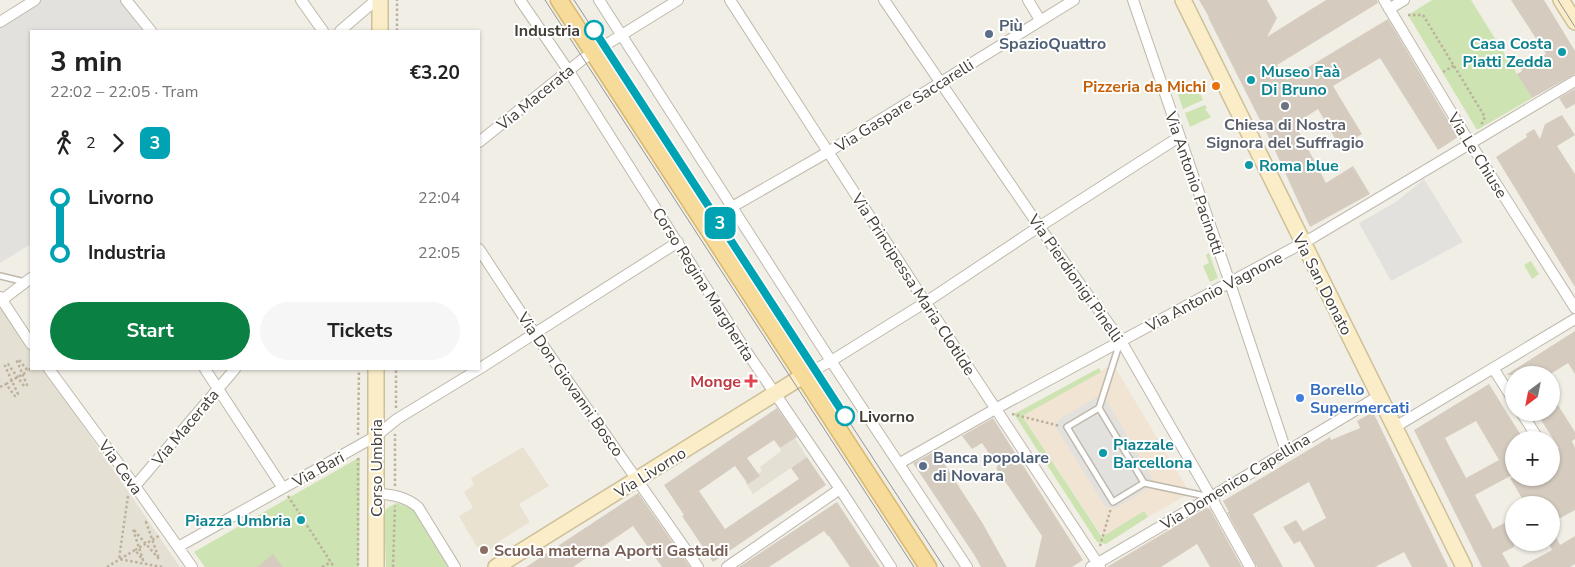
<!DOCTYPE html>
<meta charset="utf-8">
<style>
:root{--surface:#fff;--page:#f6f6f6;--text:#222;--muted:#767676;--accent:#0b8043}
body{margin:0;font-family:"Nunito Sans",sans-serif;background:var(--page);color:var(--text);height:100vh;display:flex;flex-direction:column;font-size:19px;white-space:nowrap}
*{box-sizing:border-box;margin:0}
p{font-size:16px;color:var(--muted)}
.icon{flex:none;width:28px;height:28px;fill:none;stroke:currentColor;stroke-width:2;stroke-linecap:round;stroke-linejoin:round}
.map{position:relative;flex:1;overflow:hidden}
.details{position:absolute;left:30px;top:30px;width:450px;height:340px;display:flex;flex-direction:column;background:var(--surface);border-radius:0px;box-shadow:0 1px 4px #0004}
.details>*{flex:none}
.badge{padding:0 10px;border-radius:8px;font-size:18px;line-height:32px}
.needle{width:32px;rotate:212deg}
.fabs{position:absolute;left:1505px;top:366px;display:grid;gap:10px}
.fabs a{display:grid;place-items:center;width:55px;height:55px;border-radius:50%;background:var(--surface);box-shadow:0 1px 4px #0004;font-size:25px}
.map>.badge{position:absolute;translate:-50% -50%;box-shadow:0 0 0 2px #fff}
.legs{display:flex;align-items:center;gap:8px;height:55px;padding:0 20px;font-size:16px}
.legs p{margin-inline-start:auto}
.overview{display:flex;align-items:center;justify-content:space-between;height:85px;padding:0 20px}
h1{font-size:28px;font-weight:700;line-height:38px}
.action{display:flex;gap:10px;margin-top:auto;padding:10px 20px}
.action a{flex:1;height:58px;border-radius:30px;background:var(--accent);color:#fff;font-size:20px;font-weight:700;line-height:58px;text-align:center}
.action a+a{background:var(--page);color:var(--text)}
ul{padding:0 20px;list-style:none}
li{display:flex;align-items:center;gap:18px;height:55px;font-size:19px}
li i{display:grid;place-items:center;width:8px;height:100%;margin:0 6px;background:currentColor}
li i::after{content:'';width:12px;height:12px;margin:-6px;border:4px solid;border-radius:50%;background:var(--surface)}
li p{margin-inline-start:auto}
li:first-child i{background:linear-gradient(#0000 50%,currentColor 0)}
li:last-child i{background:linear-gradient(currentColor 50%,#0000 0)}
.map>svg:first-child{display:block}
.residential{fill:#e5e0d4}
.commercial{fill:#f2e4d2}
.education{fill:#e9e2d1}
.green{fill:#cde3b1}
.parking{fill:#e3e1de}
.building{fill:#d5ccbf;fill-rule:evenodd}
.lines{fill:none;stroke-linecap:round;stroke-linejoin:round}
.lane-casing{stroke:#bfb8ac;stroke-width:8}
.street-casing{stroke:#bfb8ac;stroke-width:12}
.secondary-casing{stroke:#cec098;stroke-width:18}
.primary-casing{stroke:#d9b86c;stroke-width:19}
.path{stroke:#bdb19c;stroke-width:2.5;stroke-dasharray:2.5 2.5;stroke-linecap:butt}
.lane{stroke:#fff;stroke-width:5}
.street{stroke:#fff;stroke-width:10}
.secondary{stroke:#faedc7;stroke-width:15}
.primary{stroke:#f6db9a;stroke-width:16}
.tram{stroke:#959595;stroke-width:1}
.line-1-casing{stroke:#fff;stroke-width:11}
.line-1{stroke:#00a3b4;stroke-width:8}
.stop-1-dot{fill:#fff;stroke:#00a3b4;stroke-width:2.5}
.service-dot{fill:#5c6f8a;stroke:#fff;stroke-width:2}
.culture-dot{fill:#0f9aa8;stroke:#fff;stroke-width:2}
.food-dot{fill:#e8710a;stroke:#fff;stroke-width:2}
.worship-dot{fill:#6b7280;stroke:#fff;stroke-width:2}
.health-dot{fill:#e0444e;stroke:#fff;stroke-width:2}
.shop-dot{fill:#3f7fe0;stroke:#fff;stroke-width:2}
.education-dot{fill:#8d6e63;stroke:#fff;stroke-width:2}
.labels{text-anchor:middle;stroke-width:4;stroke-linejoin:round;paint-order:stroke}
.service-label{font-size:16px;font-weight:bold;fill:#4e5e75;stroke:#fff;text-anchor:start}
.stop-label{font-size:16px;font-weight:bold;fill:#433e36;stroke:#fff;text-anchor:end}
.culture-label{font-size:16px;font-weight:bold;fill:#0d838f;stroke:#fff;text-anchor:start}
.food-label{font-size:16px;font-weight:bold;fill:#c56008;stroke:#fff;text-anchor:end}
.street-label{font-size:16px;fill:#433e36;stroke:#fff}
.worship-label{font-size:16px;font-weight:bold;fill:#5b616d;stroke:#fff}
.health-label{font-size:16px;font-weight:bold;fill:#be3a42;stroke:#fff;text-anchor:end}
.shop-label{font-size:16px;font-weight:bold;fill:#366cbe;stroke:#fff;text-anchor:start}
.education-label{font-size:16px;font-weight:bold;fill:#785e54;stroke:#fff;text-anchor:start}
</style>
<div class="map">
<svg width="1575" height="567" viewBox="0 0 1575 567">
<rect width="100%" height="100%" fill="#f1eee6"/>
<path class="residential" d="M0,307L31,351V369H44L180,567H0Z
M795,438L807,457L753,494L745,482L762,471L760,467L781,451L780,448Z"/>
<path class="commercial" d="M1113,364L1190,493L1148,517L1144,511L1103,537L1022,416Z"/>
<path class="education" d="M523,447L549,486L519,504L530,522L501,540L485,555L480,552L459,516L473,508L464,492L474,485L471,478Z"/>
<path class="green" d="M1432,0H1471L1532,98L1477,130L1408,15Z
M1197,86L1203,100L1183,109L1178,94Z
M1205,105L1207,108L1205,109L1211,117L1190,127L1185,113Z
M1209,253L1218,278L1210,282L1203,266L1209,263L1206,255Z
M1531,261L1539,274L1532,279L1524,265Z
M1099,368L1101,372L1022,416L1102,537L1144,511L1148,517L1106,544L1097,542L1014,414Z
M360,457L359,567H205L194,552Z
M396,503L412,508L448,567H386L384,516L386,509Z"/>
<path class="parking" d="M38,0H126L151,31H31V244L0,263V26Z
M1424,179L1463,242L1391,281L1359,223L1396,202Z
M1099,396L1107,401L1153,480V485L1115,509L1105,506L1056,428L1059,419Z"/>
<path class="building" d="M1199,0H1267L1277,18L1267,37L1326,0H1377L1378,3L1277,65L1287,80L1388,19L1458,137L1438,150L1380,58L1333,86L1362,134L1340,147L1318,109L1295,124L1326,183L1353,166L1370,194L1310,227L1272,144L1208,17H1209Z
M1511,0H1544L1575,51V74L1532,98L1517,74L1522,71L1521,68L1546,54Z
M1575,89V104L1566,109L1559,98Z
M1562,115L1575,135L1557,146L1575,174V287L1496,157L1527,137L1526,134L1534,129L1540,139L1545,124Z
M1575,331V374L1568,363L1549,375H1506Z
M1489,384L1524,440H1514V474L1475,495L1493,529L1514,518V547L1502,553L1510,567H1482L1414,430ZM1476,421L1499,460L1466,478L1445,438Z
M1551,394L1575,432V439L1572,441L1575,448V510L1551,523V505H1526L1510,478H1551V453L1559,448L1536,412H1551Z
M777,408L797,437L780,448L774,440L747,458L760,476L748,484L735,466L699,491L725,529L799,479L791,468L807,457L826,485L713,562L682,516L684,515L664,485Z
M1373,412L1448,567H1412L1404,552L1375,567H1315L1300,541L1294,544L1283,527L1296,520L1303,531L1326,518L1309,482L1253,514L1283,567H1257L1227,512H1229L1223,501L1330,437L1331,440L1360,428L1357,421Z
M993,418L1083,560L1072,567H1035L1042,536L996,468L998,467L982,443L972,449L962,436Z
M936,451L983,524L1007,567H981L975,556L913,463Z
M638,493L690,567H662L633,526L573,567H526Z
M837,502L880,567H850L829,536H828L824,531L769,567H739Z
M1206,508L1210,509L1242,567H1210L1197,544L1161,567H1107Z
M1551,527L1560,545L1575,536V564L1570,567H1521L1552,550L1548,542H1551Z
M273,554L283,567H257Z"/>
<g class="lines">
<defs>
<path id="lane" d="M0,276L25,282
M1099,408L1144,483L1113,502L1067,427L1099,408L1120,342
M1144,483L1210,497"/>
<path id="street" d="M126,0L151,31
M301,0L323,31
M520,0L568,70L746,351L840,489L891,567
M599,0L831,361L967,567
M730,0L918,291L1100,567
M884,0L1052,245L1121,341L1211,497L1250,567
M1028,0L1040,20
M1133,0L1230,283L1286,451
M1384,0L1465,135L1575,308
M1389,9L1404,0
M0,22L35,0
M340,31L376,0
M479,142L583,59L678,0
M732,207L828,152L1074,0
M479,249L535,334L698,567
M0,297L31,344
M2,300L31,278
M1493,368L1514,401
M49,369L135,486L192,567
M205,369L283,488
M479,369L678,242
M803,376L831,361L926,302L1031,232L1179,137
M1521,412L1539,440
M1395,427L1575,319
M900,463L997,408L1312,238L1575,81
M135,486L235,369
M376,493C392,495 405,496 418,507L455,567
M178,547L376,436L397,419L479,369
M727,567L840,489
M1091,567L1211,497L1379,396"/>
<path id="secondary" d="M380,0V31
M1183,0L1464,567
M1561,0L1575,22
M376,567V369
M496,567L803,376"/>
<path id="primary" d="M559,0L928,567"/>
</defs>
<use href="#lane" class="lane-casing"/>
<use href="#street" class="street-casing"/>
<use href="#secondary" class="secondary-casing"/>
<use href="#primary" class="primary-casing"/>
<path class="path" d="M1408,15H1423L1485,117L1481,125
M397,31V0
M1443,72L1455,65
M6,384L28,371
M0,387L6,384L15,396L18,394L5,366L6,364H8L24,386L27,385L17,361V360H19L28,371L31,368
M396,408V369
M1012,414L1060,426
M358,435L359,369
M358,458V567
M395,486V434
M128,496L119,559L162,567
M288,496L334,567
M1100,546L1111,508
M135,550L159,536
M107,567L135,550L143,560L133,529L159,559L146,522L147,523
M322,567L331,562
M393,567L395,506"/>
<use href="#lane" class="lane"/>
<use href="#street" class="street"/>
<use href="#secondary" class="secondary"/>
<use href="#primary" class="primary"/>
<path class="tram" d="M545,0L914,567
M574,0L944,567
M1558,0L1575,27"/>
</g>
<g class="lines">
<defs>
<path id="line-1" d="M594,30L845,416"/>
</defs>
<use href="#line-1" class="line-1-casing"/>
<use href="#line-1" class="line-1"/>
</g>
<g class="stop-1-dot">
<circle cx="594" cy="30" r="9"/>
<circle cx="845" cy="416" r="9"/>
</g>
<g class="service-dot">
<circle cx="989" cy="34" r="5"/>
<circle cx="923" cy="466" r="5"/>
</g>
<g class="culture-dot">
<circle cx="1562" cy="52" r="5"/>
<circle cx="1251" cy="80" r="5"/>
<circle cx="1249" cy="165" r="5"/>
<circle cx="1103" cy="453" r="5"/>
<circle cx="301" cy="520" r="5"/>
</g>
<circle class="food-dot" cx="1216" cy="86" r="5"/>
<circle class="worship-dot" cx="1285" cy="106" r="5"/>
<path class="health-dot" d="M748.5 373.5h5v5h5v5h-5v5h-5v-5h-5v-5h5z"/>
<circle class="shop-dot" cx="1300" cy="398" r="5"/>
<circle class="education-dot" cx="484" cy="550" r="5"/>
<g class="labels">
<g class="service-label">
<text x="999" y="31">Più<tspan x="999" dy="18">SpazioQuattro</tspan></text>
<text x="933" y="463">Banca popolare<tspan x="933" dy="18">di Novara</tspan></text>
</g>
<g class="stop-label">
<text x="580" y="36">Industria</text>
<text x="859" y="422" text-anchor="start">Livorno</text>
</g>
<g class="culture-label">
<text x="1552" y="49" text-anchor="end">Casa Costa<tspan x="1552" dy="18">Piatti Zedda</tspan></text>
<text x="1261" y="77">Museo Faà<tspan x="1261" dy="18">Di Bruno</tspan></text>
<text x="1259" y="171">Roma blue</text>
<text x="1113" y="450">Piazzale<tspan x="1113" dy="18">Barcellona</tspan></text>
<text x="291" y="526" text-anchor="end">Piazza Umbria</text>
</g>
<g class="food-label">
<text x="1206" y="92">Pizzeria da Michi</text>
</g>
<g class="street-label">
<text transform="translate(535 97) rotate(-39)" y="6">Via Macerata</text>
<text transform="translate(904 105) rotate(-32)" y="6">Via Gaspare Saccarelli</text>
<text transform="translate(1478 155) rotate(58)" y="6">Via Le Chiuse</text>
<text transform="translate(1195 183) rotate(71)" y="6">Via Antonio Pacinotti</text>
<text transform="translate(1076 278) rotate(55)" y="6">Via Pierdionigi Pinelli</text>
<text transform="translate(704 284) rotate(58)" y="6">Corso Regina Margherita</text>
<text transform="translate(914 284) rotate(57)" y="6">Via Principessa Maria Clotilde</text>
<text transform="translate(1323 284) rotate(63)" y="6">Via San Donato</text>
<text transform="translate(1214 291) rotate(-28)" y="6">Via Antonio Vagnone</text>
<text transform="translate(571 384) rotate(55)" y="6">Via Don Giovanni Bosco</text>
<text transform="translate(185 427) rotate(-50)" y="6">Via Macerata</text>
<text transform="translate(121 467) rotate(54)" y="6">Via Ceva</text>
<text transform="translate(376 468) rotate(-90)" y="6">Corso Umbria</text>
<text transform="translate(318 469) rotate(-29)" y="6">Via Bari</text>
<text transform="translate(650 472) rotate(-32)" y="6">Via Livorno</text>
<text transform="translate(1235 481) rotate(-31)" y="6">Via Domenico Capellina</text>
</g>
<g class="worship-label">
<text x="1285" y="130">Chiesa di Nostra<tspan x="1285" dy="18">Signora del Suffragio</tspan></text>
</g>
<g class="health-label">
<text x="741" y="387">Monge</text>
</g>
<g class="shop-label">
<text x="1310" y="395">Borello<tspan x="1310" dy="18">Supermercati</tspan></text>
</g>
<g class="education-label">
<text x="494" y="556">Scuola materna Aporti Gastaldi</text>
</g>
</g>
</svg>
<div class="fabs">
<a><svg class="needle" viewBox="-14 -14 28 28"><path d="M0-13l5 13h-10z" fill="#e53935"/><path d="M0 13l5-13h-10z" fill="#767676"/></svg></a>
<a>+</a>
<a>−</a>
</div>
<b class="badge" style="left:720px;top:223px;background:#00a3b4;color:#fff">3</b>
<section class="details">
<div class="overview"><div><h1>3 min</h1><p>22:02 – 22:05 · Tram</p></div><b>€3.20</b></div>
<div class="legs"><svg class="icon" aria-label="walk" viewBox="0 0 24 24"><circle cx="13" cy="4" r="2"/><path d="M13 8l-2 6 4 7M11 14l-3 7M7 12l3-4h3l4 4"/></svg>2<svg class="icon" aria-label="forward" viewBox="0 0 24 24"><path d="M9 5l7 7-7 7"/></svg><b class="badge" style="background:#00a3b4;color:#fff">3</b></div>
<ul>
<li><i style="color:#00a3b4"></i><b>Livorno</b><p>22:04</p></li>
<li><i style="color:#00a3b4"></i><b>Industria</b><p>22:05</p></li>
</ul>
<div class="action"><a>Start</a><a>Tickets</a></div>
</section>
</div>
